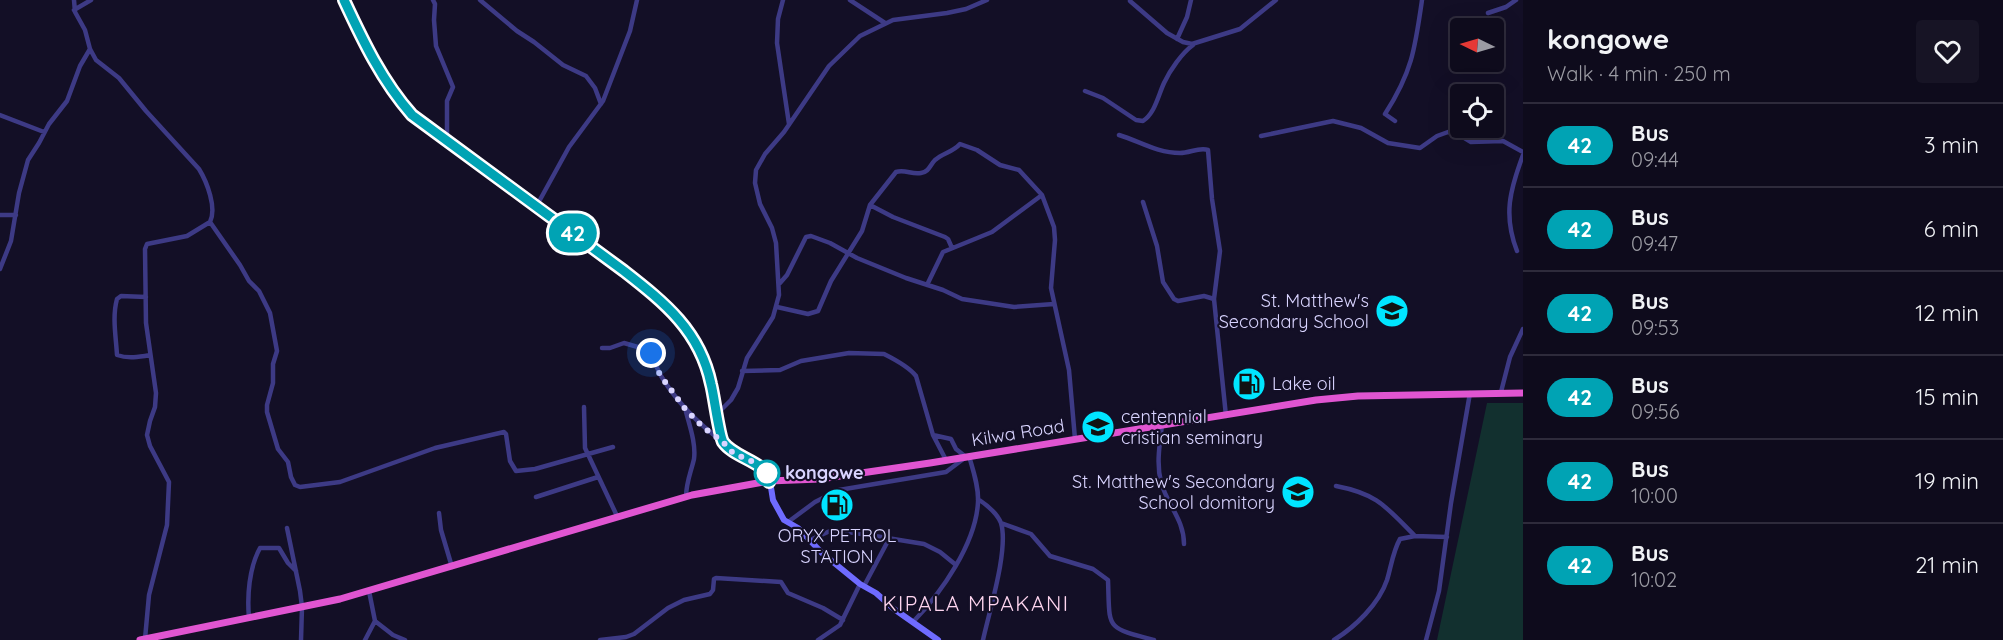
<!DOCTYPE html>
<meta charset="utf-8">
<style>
:root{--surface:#0e0b1c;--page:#171425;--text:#f1f3f6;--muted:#9b9ba3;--line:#2e2b3b}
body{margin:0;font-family:Quicksand,sans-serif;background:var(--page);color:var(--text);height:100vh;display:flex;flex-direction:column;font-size:22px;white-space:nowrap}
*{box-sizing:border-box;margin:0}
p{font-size:20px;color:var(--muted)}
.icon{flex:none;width:33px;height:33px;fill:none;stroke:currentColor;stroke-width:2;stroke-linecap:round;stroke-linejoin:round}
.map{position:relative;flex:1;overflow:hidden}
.drawer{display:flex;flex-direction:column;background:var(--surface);width:480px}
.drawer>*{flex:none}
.badge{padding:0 12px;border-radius:20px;font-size:21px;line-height:39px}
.needle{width:39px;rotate:275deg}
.buttons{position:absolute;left:1450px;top:18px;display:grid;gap:12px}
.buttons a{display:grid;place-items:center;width:54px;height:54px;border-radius:6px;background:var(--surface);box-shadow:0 6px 24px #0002,0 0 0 2px var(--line);font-size:30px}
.you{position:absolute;width:30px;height:30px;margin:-15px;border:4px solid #fff;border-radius:50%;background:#1a73e8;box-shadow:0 0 0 9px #1a73e833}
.map>.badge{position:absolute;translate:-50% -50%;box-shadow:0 0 0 3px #fff}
.round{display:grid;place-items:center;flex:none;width:63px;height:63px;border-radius:6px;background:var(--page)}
.headline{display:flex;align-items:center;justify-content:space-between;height:102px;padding:0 24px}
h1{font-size:28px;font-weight:700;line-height:45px}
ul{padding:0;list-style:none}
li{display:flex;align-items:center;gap:18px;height:84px;padding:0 24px;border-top:2px solid var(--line)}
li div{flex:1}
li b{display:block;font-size:22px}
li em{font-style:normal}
li .badge{min-width:66px;font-weight:700;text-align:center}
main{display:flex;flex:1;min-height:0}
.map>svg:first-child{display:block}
.green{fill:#12302f}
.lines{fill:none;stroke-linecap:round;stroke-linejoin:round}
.minor{stroke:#3d3a85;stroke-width:4.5}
.secondary{stroke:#6f6bff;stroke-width:6}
.trunk{stroke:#e055d1;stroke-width:7}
.line-casing{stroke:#fff;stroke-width:14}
.line{stroke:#00a3b4;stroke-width:9}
.walk{stroke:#d9d4ff;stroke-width:6;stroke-dasharray:0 10.8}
.stop-dot{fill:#fff;stroke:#00a3b4;stroke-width:3}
.labels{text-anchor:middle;stroke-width:4.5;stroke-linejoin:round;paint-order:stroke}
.poi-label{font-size:18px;fill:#d9d4ff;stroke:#130f26;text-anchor:end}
.street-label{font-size:18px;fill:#d9d4ff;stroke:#130f26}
.stop-label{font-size:18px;font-weight:bold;fill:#d9d4ff;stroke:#130f26;text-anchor:start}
.quarter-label{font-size:21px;letter-spacing:1.5px;fill:#ffd6f0;stroke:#130f26}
</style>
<main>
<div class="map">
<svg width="1523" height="640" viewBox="0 0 1523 640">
<rect width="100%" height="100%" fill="#130f26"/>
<path class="green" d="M1487,403H1523V640H1437Z"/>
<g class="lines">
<path class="minor" d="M74,0L75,12L85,30L90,49L96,60L119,78L146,111L199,169C207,182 217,208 210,222L187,236L147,244L145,249L146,323L156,393L155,407L150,421L147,435L150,446L169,482L167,525L149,595L145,639
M433,0L435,4L434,20L436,46L453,87L447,101V142
M480,0L517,31L534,42L563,65L586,76L595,88L601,104
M783,0L778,19L777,43L789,124
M850,0L885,23
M1130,1L1167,33L1183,42L1192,44L1240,29L1276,0
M74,10L91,0
M1488,13L1506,7L1516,0
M1177,39L1187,17L1191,0
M1085,91L1103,98L1136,120L1143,121C1155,113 1158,96 1164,83C1170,70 1182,53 1193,45
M0,115L44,132
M1395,121L1385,114C1412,72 1415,49 1422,0
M1119,135C1139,141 1157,153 1180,153C1190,153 1199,147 1208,150L1212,199L1220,251L1214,299L1226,416
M1261,136L1333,121L1361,128L1388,143L1420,148L1437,136L1448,132L1458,134L1471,142L1503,141L1523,152
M1143,202L1157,246L1163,282L1174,299L1178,301L1204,296L1214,299
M870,205L893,217L945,237L948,239L952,248
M536,207L569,147L603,101L630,31L637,0
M0,215H16
M210,222L240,265L249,281L259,291L270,313L277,351L273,364V383L267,405V412L278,449L288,462L291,477L295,485L300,487L340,482L435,448L504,432L506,434L510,461L516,471L535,469L613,447
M1517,251C1503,215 1510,190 1523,155
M0,269L11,241L19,193L28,160L39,143L49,124L67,101L80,66L90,49
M780,283L787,275L806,237L811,236L830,243L857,258L906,278L943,290L962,299L1014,307L1054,304
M927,285L943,252L992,232L1042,195
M146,297L121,296L117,299C112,317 116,337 117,355C128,359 139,357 150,355
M777,307L808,314L818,311L831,281L862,231L870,205L896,172C905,169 912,175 921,173C929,172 930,165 935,160C943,153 953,152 960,144L977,150L1000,165L1019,170L1042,195L1054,227L1055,240L1051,288L1069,370L1075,439
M602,348H610L624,343L648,350C654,358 656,367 661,376C677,402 697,423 722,441
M742,371L780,370L801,361L849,353L884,354C894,359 909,367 916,376L933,435L946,460
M1501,392L1510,357L1523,329
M584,407L585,448L617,516
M686,412C690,427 696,444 694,459C691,472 686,483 686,497
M718,413L731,400L738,388L747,358L773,317L779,295L776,243L772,228L760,204L755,183L756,170L765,154L784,132L829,66L860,36L893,20L947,13L966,9L987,0
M1162,425C1160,443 1156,463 1161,482C1167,505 1184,519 1184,544
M1336,486C1378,494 1386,507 1415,536
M536,497L598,477
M978,499C987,505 997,513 1001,523C1009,549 989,612 983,640
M439,513L441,530L452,567
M788,522L815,502L839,490L946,472L966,457L956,449L951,439L933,435
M1001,523L1031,534L1050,556L1093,569L1108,580C1110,629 1104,627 1154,640
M287,528L300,591L302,607L301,640
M810,540L830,531H841L875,536L924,544L940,552L956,565
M864,586L889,539
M369,591L375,621L393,635L405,640
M249,618C247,596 249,568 260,548H279L288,563L296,571
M913,622C942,592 976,543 978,502C979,487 973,470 969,456
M365,640L375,621
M600,640L626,637L634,634L668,608L684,600L710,594L713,590L714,579L716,578L781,582L788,593L823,608L843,620
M818,640L840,625L860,584
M1334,640C1355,627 1379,604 1387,580C1391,567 1393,551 1400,539L1415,536L1447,537
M1426,640L1439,591L1451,503L1470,393"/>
<path class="secondary" d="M344,0C363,41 382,81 412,115L624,271L652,293L689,330L699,347L709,373L722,441L733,453L765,470L769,475L773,500L784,520L798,528L822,553L860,584L876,593L894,609L938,640"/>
<path class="trunk" d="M140,640L340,599L692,495L769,481L820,479L930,463L1316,400L1358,396L1523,393"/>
</g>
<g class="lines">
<defs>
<path id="line" d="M344,0C363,41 382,81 412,115L624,271C665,303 700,331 711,384C714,395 719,435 723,442C735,459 769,462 769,482"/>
</defs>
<use href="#line" class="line-casing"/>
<use href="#line" class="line"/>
<path class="walk" d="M651,353L660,375L686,410L704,428L722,441L733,453L760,465L769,475L767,473"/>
</g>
<defs>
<symbol id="school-disc" viewBox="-11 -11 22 22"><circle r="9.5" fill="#00e5ff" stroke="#130f26"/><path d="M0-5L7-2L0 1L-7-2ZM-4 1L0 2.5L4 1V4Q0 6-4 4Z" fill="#111"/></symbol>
<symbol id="fuel-disc" viewBox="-11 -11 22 22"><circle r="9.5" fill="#00e5ff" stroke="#130f26"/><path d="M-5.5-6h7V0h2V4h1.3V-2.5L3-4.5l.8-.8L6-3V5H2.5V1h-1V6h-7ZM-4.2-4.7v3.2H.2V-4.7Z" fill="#111"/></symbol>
</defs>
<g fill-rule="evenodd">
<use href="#school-disc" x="1373" y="292" width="38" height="38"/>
<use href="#fuel-disc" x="1230" y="365" width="38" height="38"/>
<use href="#school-disc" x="1079" y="408" width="38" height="38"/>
<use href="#school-disc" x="1279" y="473" width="38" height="38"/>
<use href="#fuel-disc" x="818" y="486" width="38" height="38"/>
</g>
<circle class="stop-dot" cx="767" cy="473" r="12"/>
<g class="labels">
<g class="poi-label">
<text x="1369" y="307">St. Matthew's<tspan x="1369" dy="21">Secondary School</tspan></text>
<text x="1272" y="390" text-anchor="start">Lake oil</text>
<text x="1121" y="423" text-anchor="start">centennial<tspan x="1121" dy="21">cristian seminary</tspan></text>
<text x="1275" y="488">St. Matthew's Secondary<tspan x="1275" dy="21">School domitory</tspan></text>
<text x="837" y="542" text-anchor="middle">ORYX PETROL<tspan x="837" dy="21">STATION</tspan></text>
</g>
<g class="street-label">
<text transform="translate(1018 433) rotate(-9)" y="6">Kilwa Road</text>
</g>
<g class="stop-label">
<text x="785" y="479">kongowe</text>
</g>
<g class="quarter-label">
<text x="976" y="611">KIPALA MPAKANI</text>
</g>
</g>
</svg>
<div class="buttons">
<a><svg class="needle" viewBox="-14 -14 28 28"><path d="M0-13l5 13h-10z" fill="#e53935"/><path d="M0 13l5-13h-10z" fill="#9b9ba3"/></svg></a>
<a><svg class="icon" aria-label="locate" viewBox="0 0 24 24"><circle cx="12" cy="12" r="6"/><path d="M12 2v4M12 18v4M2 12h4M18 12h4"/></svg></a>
</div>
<div class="you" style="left:651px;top:353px"></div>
<b class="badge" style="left:573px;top:233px;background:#00a3b4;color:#fff">42</b>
</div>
<section class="drawer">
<div class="headline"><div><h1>kongowe</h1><p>Walk · 4 min · 250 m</p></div><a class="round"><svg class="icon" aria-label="heart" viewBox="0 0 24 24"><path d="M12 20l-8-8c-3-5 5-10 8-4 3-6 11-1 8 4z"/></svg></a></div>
<ul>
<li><span class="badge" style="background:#00a3b4;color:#fff">42</span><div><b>Bus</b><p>09:44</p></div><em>3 min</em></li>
<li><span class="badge" style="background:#00a3b4;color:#fff">42</span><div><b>Bus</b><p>09:47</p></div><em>6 min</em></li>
<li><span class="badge" style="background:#00a3b4;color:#fff">42</span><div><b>Bus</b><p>09:53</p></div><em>12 min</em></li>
<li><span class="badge" style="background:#00a3b4;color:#fff">42</span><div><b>Bus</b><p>09:56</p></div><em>15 min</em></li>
<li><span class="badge" style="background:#00a3b4;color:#fff">42</span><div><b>Bus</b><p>10:00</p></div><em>19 min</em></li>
<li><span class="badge" style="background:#00a3b4;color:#fff">42</span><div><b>Bus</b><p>10:02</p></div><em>21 min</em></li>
</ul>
</section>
</main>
